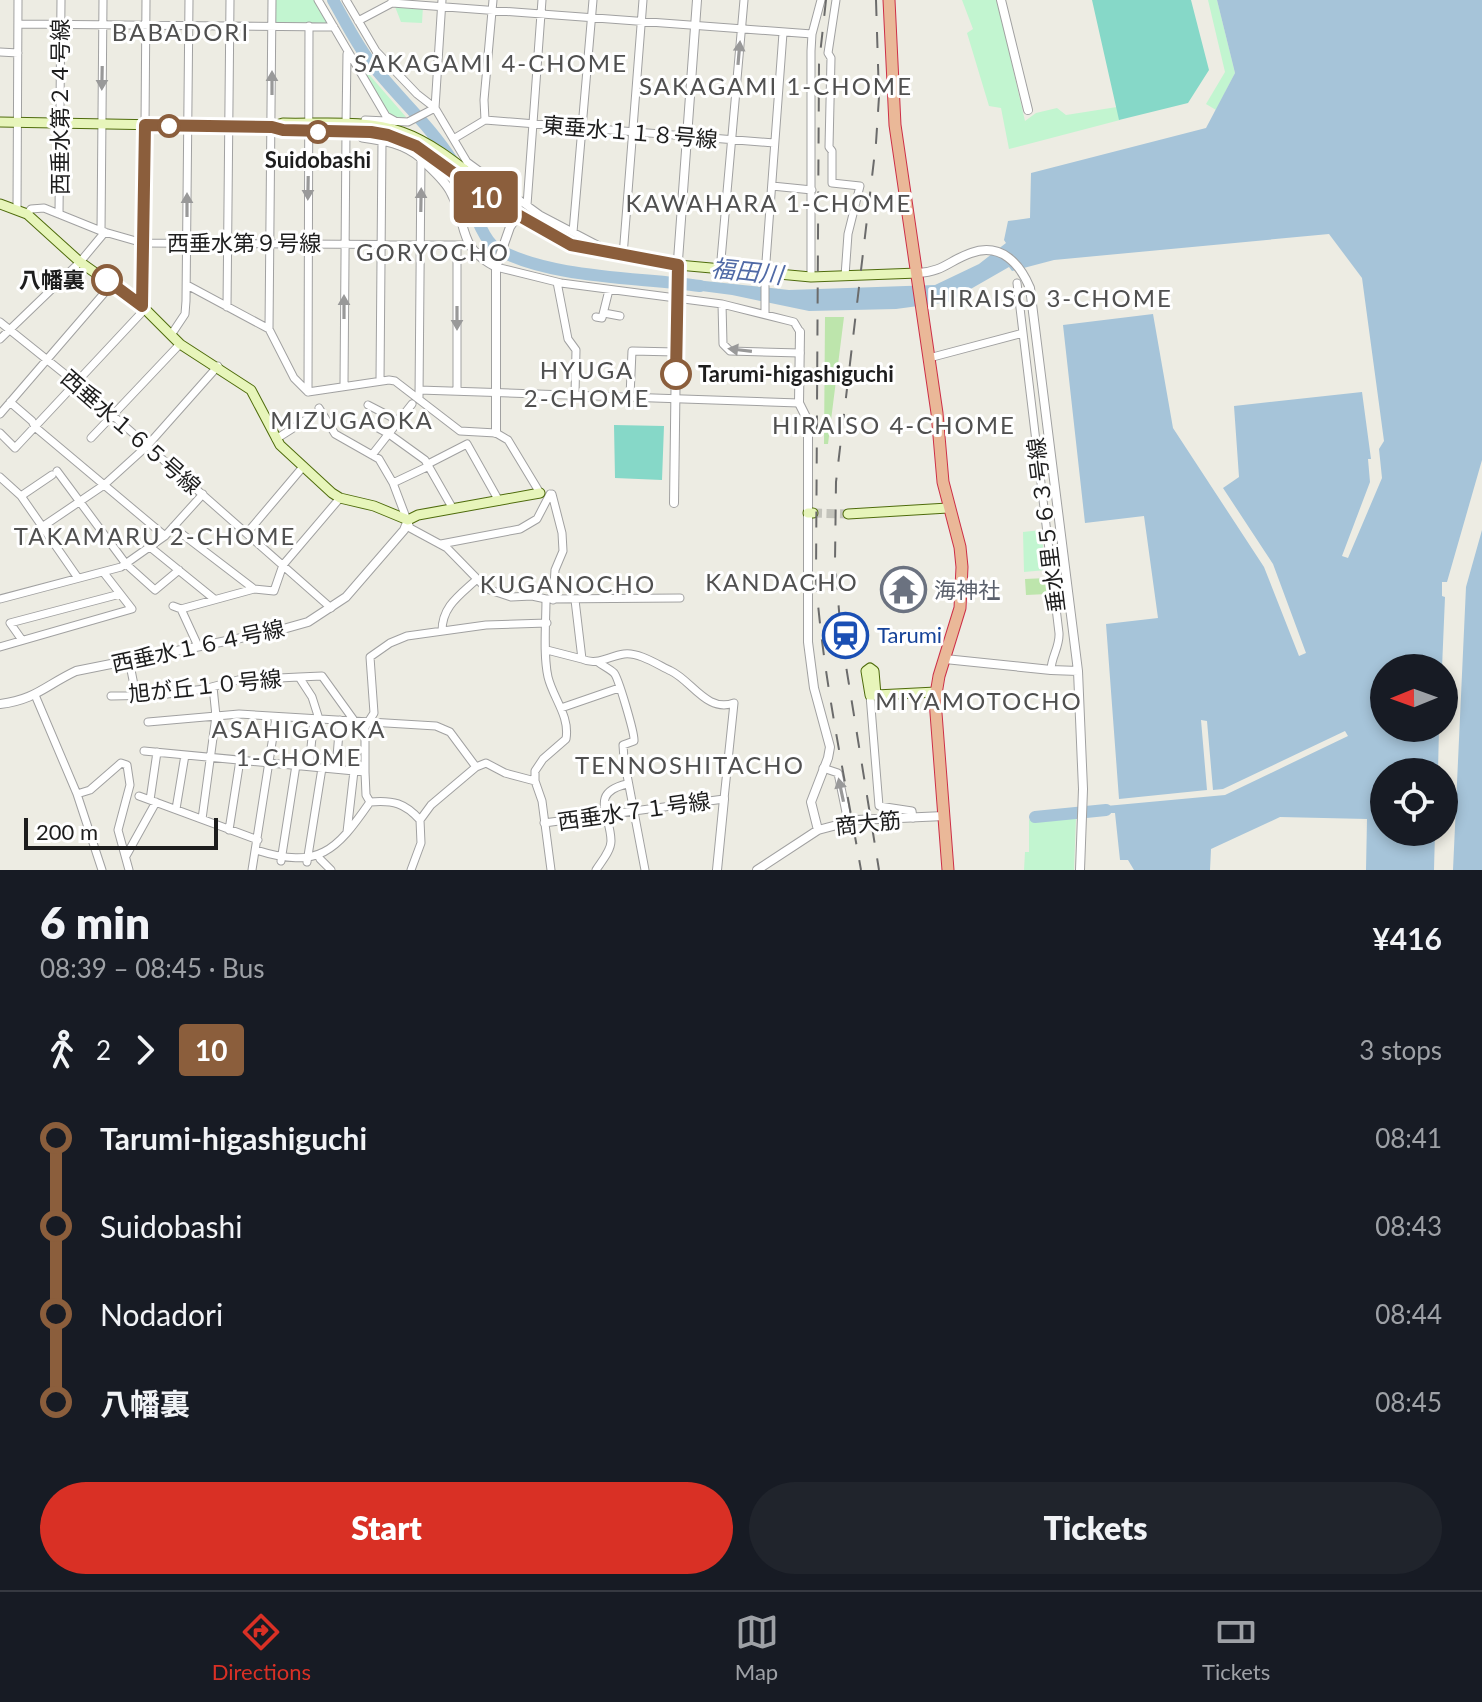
<!DOCTYPE html>
<meta charset="utf-8">
<style>
:root{--surface:#171b24;--page:#20242c;--text:#f1f3f6;--muted:#9ea1a6;--line:#363941;--accent:#d93025}
body{margin:0;font-family:Lato,"Noto Sans JP",sans-serif;background:var(--page);color:var(--text);height:100vh;display:flex;flex-direction:column;font-size:30px;white-space:nowrap}
*{box-sizing:border-box;margin:0}
p{font-size:26px;color:var(--muted)}
.icon{flex:none;width:44px;height:44px;fill:none;stroke:currentColor;stroke-width:2;stroke-linecap:round;stroke-linejoin:round}
.map{position:relative;height:870px;overflow:hidden}
.details{display:flex;flex-direction:column;background:var(--surface);flex:1}
.details>*{flex:none}
.badge{padding:0 16px;border-radius:6px;font-size:28px;line-height:52px}
.needle{width:52px;rotate:269deg}
.fabs{position:absolute;left:1370px;top:654px;display:grid;gap:16px}
.fabs a{display:grid;place-items:center;width:88px;height:88px;border-radius:50%;background:var(--surface);box-shadow:0 4px 12px #0003;font-size:40px}
.scale{position:absolute;left:24px;bottom:20px;width:194px;box-sizing:border-box;padding-left:8px;border:4px solid #1d1d1d;border-top:0;font-size:22px;line-height:28px;white-space:nowrap;color:#1d1d1d;-webkit-text-stroke:6px #fff;paint-order:stroke}
.map>.badge{position:absolute;translate:-50% -50%;box-shadow:0 0 0 4px #fff}
.legs{display:flex;align-items:center;gap:12px;height:88px;padding:0 40px;font-size:26px}
.legs p{margin-inline-start:auto}
.summary{display:flex;align-items:center;justify-content:space-between;height:136px;padding:0 40px}
h1{font-size:44px;font-weight:800;line-height:60px}
.cta{display:flex;gap:16px;margin-top:auto;padding:16px 40px}
.cta a{flex:1;height:92px;border-radius:48px;background:var(--accent);color:#fff;font-size:32px;font-weight:800;line-height:92px;text-align:center}
.cta a+a{background:var(--page);color:var(--text)}
ul{padding:0 40px;list-style:none}
li{display:flex;align-items:center;gap:28px;height:88px;font-size:30px}
li i{display:grid;place-items:center;width:12px;height:100%;margin:0 10px;background:currentColor}
li i::after{content:'';width:20px;height:20px;margin:-10px;border:6px solid;border-radius:50%;background:var(--surface)}
li p{margin-inline-start:auto}
li:first-child i{background:linear-gradient(#0000 50%,currentColor 0)}
li:last-child i{background:linear-gradient(currentColor 50%,#0000 0)}
.tab-bar{display:flex;justify-content:space-around;align-items:center;height:112px;border-top:2px solid var(--line);background:var(--surface);font-size:22px;color:var(--muted)}
.tab-bar a{display:grid;justify-items:center;gap:4px}
.tab-bar .current{color:var(--accent)}
.map>svg:first-child{display:block}
.grass{fill:#bde5ac}
.park{fill:#c2f5d0}
.pitch{fill:#86d8c8}
.water{fill:#a6c4d9;fill-rule:evenodd}
.pier{fill:#edece3}
.lines{fill:none;stroke-linecap:round;stroke-linejoin:round}
.river{stroke:#a6c4d9;stroke-width:12}
.secondary-tunnel{stroke:#c3c3bb;stroke-width:9;stroke-dasharray:9 4.5;stroke-linecap:butt}
.minor-casing{stroke:#a1a1a1;stroke-width:9}
.tertiary-casing{stroke:#a1a1a1;stroke-width:10}
.secondary-casing{stroke:#4f6c0c;stroke-width:11}
.trunk-casing{stroke:#cd2f47;stroke-width:13}
.minor{stroke:#fff;stroke-width:7}
.tertiary{stroke:#fff;stroke-width:8}
.secondary{stroke:#e7f5ba;stroke-width:9}
.trunk{stroke:#eab898;stroke-width:11}
.rail{stroke:#6b6b6b;stroke-width:2;stroke-dasharray:16 16;stroke-linecap:butt}
.oneway{fill:#999}
.line-1-casing{stroke:#fff;stroke-width:18}
.line-1{stroke:#8b5e3c;stroke-width:12}
.stop-1-dot{fill:#fff;stroke:#8b5e3c;stroke-width:4}
.labels{text-anchor:middle;stroke-width:6;stroke-linejoin:round;paint-order:stroke}
.street-label{font-size:22px;fill:#1d1d1d;stroke:#fff}
.stop-label{font-size:22px;font-weight:bold;fill:#1d1d1d;stroke:#fff}
.worship-label{font-size:22px;fill:#5b616d;stroke:#fff;text-anchor:start}
.transit-label{font-size:22px;fill:#164399;stroke:#fff;text-anchor:start}
.neighbourhood-label{font-size:24px;letter-spacing:2px;fill:#505050;stroke:#fff}
.water-label{font-size:24px;font-style:italic;fill:#506aa6;stroke:#fff}
</style>
<div class="map">
<svg width="1482" height="870" viewBox="0 0 1482 870">
<rect width="100%" height="100%" fill="#edece3"/>
<path class="grass" d="M825,317H844L828,444H824Z
M1047,578V594L1026,595L1025,579Z"/>
<path class="park" d="M274,0H314L327,21L326,23H277L274,21Z
M962,0H997L1025,121L1036,113L1057,108L1066,115L1117,107L1120,120L1009,149L1001,108L989,106L967,33L973,29Z
M1208,0H1217L1235,73L1216,110L1206,104L1225,72Z
M394,4L423,6L422,23L401,22Z
M366,71L406,117L401,119L390,116L364,72Z
M1041,530L1046,570L1024,572L1023,532Z
M1076,817L1074,870H1024L1025,852H1029V820Z"/>
<path class="pitch" d="M1092,0H1191L1209,70L1188,103L1119,120Z
M614,425L664,426L662,480L615,478Z"/>
<path class="water" d="M1217,0H1482V870H1366L1367,819L1280,817L1211,849L1210,870H1134L1128,860H1120L1115,813H1107L1106,806L1225,795L1348,736L1345,731L1223,789L1213,790L1207,721L1201,720L1207,790L1119,799L1106,624L1158,618L1144,516L1085,523L1063,325L1153,314L1173,428L1264,567L1299,656L1306,653L1273,564L1223,488L1239,477L1234,406L1362,392L1371,459H1368L1370,482L1342,556L1348,558L1382,478L1379,449L1384,441L1362,278L1329,234L1054,260L1012,271L1009,267L948,302L896,309L809,311L732,295L686,289V279L789,290L935,285L979,264L1006,243L1004,240L1008,221L1030,218L1031,173L1206,128L1235,73ZM1384,668H1444V728H1384ZM1384,772H1444V832H1384Z"/>
<path class="pier" d="M1482,460V530L1466,587L1453,870H1434L1435,832H1444V772H1438L1439,728H1444V668H1442L1445,597L1442,596V582H1447Z"/>
<g class="lines">
<path class="river" d="M333,0C345,21 356,44 371,63C397,97 430,125 453,162C466,182 478,238 497,249C552,279 638,277 700,286
M1035,817L1106,810"/>
<path class="secondary-tunnel" d="M813,513L848,514"/>
<defs>
<path id="minor" d="M318,0L386,116L395,121
M346,0L376,51L417,94L435,108L467,162L540,215L603,248
M836,0L828,53L831,58L829,147L832,151V183L860,186L848,234L845,276
M392,3L812,34
M358,21L392,3V0
M18,24L334,27
M0,52L18,53
M365,120L408,122L435,108L442,0
M485,120L774,143
M346,124L347,54
M145,125L146,0
M358,131L362,138C384,141 404,144 421,159L419,398
M455,138L485,120L484,100L493,0
M772,186L812,190
M527,205L542,0
M17,210L18,0
M27,214L31,209L44,208L101,231L143,243L468,245
M59,214L61,0
M101,231L103,0
M573,232L593,0
M623,256L643,0
M496,267L561,283L722,304L794,322L800,332
M720,271L744,0
M811,277V51L812,34L821,0
M557,282L568,339L576,350L575,394
M1017,283L1059,633C1060,647 1051,657 1051,670
M187,285L269,329L294,378L308,392
M722,304L723,344L730,351L800,353
M227,307L230,0
M604,313L620,316
M765,314V275L783,33
M596,317L602,318L609,290
M0,322L76,383L331,608
M269,329L272,0
M171,335L185,314L186,301L189,0
M0,339L80,262L105,232
M929,358L1023,333
M380,381L382,141
M344,385L346,131
M419,390L799,403
M457,391V245
M308,392L309,26
M308,392L389,380L395,381L460,431L496,433L508,440L540,493
M630,396L632,351L676,352
M10,402L32,421L35,427L165,536
M368,405L399,421
M319,408L335,434L379,459L393,483L410,528L447,548L487,589L511,597L532,596L546,599L680,598
M0,414L112,284
M367,422L389,434L425,460L453,509
M0,433L15,448L145,309
M91,438L180,344
M276,439L320,411
M372,455L412,404
M428,464L467,444L499,501
M57,471L126,564L155,590L179,570
M0,477L21,496L78,578
M393,483L429,466
M552,494L562,533L563,551L555,570L553,600
M21,496L52,475
M42,527L104,485L147,446L218,366
M173,527L254,589
M247,533L302,468
M441,544L520,529L537,519L550,494
M150,547L213,598
M0,599L121,567L165,536L203,494
M546,599C546,623 543,655 548,677C553,698 570,716 566,739L543,759L535,771V781L542,801L551,870
M173,606L181,609L198,646
M181,609L254,589L274,591L283,565L340,498
M442,631C442,606 460,595 477,579
M22,640L10,623L120,594
M0,647L132,609L104,573
M547,650L582,659
M129,660L136,695
M598,662C603,666 610,669 614,673C618,677 635,734 634,741L623,745L624,759L645,870
M35,695L77,794L102,870
M870,695L879,806L912,811L913,818
M111,696L160,695L204,689L238,680L299,677
M561,708L619,688
M319,719L312,697L299,677L322,676L353,719
M148,722L239,714L436,726L450,732L476,767L431,805L420,820
M144,751L365,772
M309,766L314,719
M476,767L486,763L505,773L535,781
M823,768L838,773L848,822
M336,769L340,720
M77,794L90,790L121,763L127,765L130,785L118,830L129,870
M139,796L258,840
M150,800L157,752
M370,802L366,795L365,772V727L374,713L370,657L390,643L407,636L486,625L547,623
M370,802C393,800 405,803 420,820L421,843L411,870
M176,809L185,755
M202,819L216,716L213,687
M544,823L724,799L734,703C707,713 692,681 671,671C658,665 639,652 624,654C609,656 597,666 582,659L575,600
M229,830L240,760
M347,832L354,771
M256,850C319,870 336,851 370,802
M126,856L156,802
M320,859L331,870
M281,861L296,765
M307,862L322,768
M252,870L276,717
M596,870C601,862 611,851 611,841C611,815 588,793 627,784"/>
<path id="tertiary" d="M1001,0L1028,110
M421,159C431,169 445,180 451,193C469,227 456,246 496,267
M918,273C943,272 950,260 971,253C1001,242 1020,264 1030,288L1078,671L1083,789L1080,870
M142,306L145,125
M800,332L799,403L808,421V642L814,688L830,747L828,758L811,802L818,830
M496,433V267L510,227L518,215
M674,503L677,274L697,0
M945,659L1051,670L1078,671
M0,704C35,700 46,685 76,671L276,631L308,622L346,597L404,530L408,520
M717,870L724,799
M757,870L818,830L856,820L944,816"/>
<path id="secondary" d="M0,122L272,127C304,136 338,129 371,132C425,137 466,184 509,213L518,215L571,245L678,265L811,277L918,273
M274,126L283,123C322,124 365,119 402,132C442,146 476,181 511,205L518,215
M0,204L27,214L80,262L142,306L180,344L251,390L280,445L332,493L340,498L374,506L408,520L418,515L540,493
M808,513H813
M848,514L948,508
M876,695H870L866,671L870,668L874,671L876,695L936,692"/>
<path id="trunk" d="M889,0L895,125L937,413L943,482L960,547L962,567L960,608L939,676L935,700L948,870"/>
</defs>
<use href="#minor" class="minor-casing"/>
<use href="#tertiary" class="tertiary-casing"/>
<use href="#secondary" class="secondary-casing"/>
<use href="#trunk" class="trunk-casing"/>
<use href="#minor" class="minor"/>
<use href="#tertiary" class="tertiary"/>
<use href="#secondary" class="secondary"/>
<use href="#trunk" class="trunk"/>
<path class="rail" d="M826,0L819,64L816,580C823,678 844,773 861,870
M876,0L879,97L876,143L836,482L835,562L841,635L879,870"/>
</g>
<defs><path id="oneway-solid" d="M-6-.8H1V-3.2L6.5 0L1 3.2V.8H-6Z" transform="scale(2)"/></defs>
<g class="oneway">
<use href="#oneway-solid" transform="translate(739 53) rotate(-85)"/>
<use href="#oneway-solid" transform="translate(102 78) rotate(91)"/>
<use href="#oneway-solid" transform="translate(272 83) rotate(-90)"/>
<use href="#oneway-solid" transform="translate(308 188) rotate(91)"/>
<use href="#oneway-solid" transform="translate(421 200) rotate(-89)"/>
<use href="#oneway-solid" transform="translate(187 205) rotate(-90)"/>
<use href="#oneway-solid" transform="translate(344 307) rotate(-90)"/>
<use href="#oneway-solid" transform="translate(457 318) rotate(90)"/>
<use href="#oneway-solid" transform="translate(740 350) rotate(-173)"/>
<use href="#oneway-solid" transform="translate(841 790) rotate(-102)"/>
</g>
<g class="lines">
<defs>
<path id="line-1" d="M107,280L142,306L145,125L272,127L283,130L371,132L388,135L416,146L509,213L518,215L571,245L678,265L676,374"/>
</defs>
<use href="#line-1" class="line-1-casing"/>
<use href="#line-1" class="line-1"/>
</g>
<defs>
<symbol id="temple-ring" viewBox="-11 -11 22 22"><circle r="9.5" fill="#fff" stroke="#6b7280" stroke-width="1.5"/><path d="M0-6L5-2H3V0L6.5 2.5H4V6H1.5V3h-3V6H-4V2.5H-6.5L-3 0V-2H-5Z" fill="#6b7280"/></symbol>
<symbol id="station-ring" viewBox="-11 -11 22 22"><circle r="9.5" fill="#fff" stroke="#1a4fb4" stroke-width="1.5"/><path d="M-3-6H3Q5-6 5-4V2Q5 4 3 4L4.5 6H3L1.5 4h-3L-3 6H-4.5L-3 4Q-5 4-5 2V-4Q-5-6-3-6ZM-3.5-4v3h7v-3ZM-3.5 1v1.5H-2V1ZM2 1v1.5H3.5V1Z" fill="#1a4fb4"/></symbol>
</defs>
<g fill-rule="evenodd">
<use href="#temple-ring" x="878" y="564" width="51" height="51"/>
<use href="#station-ring" x="820" y="610" width="51" height="51"/>
</g>
<g class="stop-1-dot">
<circle cx="169" cy="126" r="10"/>
<circle cx="318" cy="132" r="10"/>
<circle cx="107" cy="280" r="14"/>
<circle cx="676" cy="374" r="14"/>
</g>
<g class="labels">
<g class="street-label">
<text transform="translate(60 107) rotate(-90)" y="8">西垂水第２４号線</text>
<text transform="translate(630 132) rotate(5)" y="8">東垂水１１８号線</text>
<text x="244" y="251">西垂水第９号線</text>
<text transform="translate(131 432) rotate(41)" y="8">西垂水１６５号線</text>
<text transform="translate(1046 525) rotate(-97)" y="8">垂水里５６３号線</text>
<text transform="translate(198 646) rotate(-12)" y="8">西垂水１６４号線</text>
<text transform="translate(205 686) rotate(-6)" y="8">旭が丘１０号線</text>
<text transform="translate(634 811) rotate(-8)" y="8">西垂水７１号線</text>
<text transform="translate(868 823) rotate(-6)" y="8">商大筋</text>
</g>
<g class="stop-label">
<text x="318" y="168">Suidobashi</text>
<text x="85" y="288" text-anchor="end">八幡裏</text>
<text x="698" y="382" text-anchor="start">Tarumi-higashiguchi</text>
</g>
<g class="worship-label">
<text x="934" y="598">海神社</text>
</g>
<g class="transit-label">
<text x="877" y="643">Tarumi</text>
</g>
<g class="neighbourhood-label">
<text x="181" y="41">BABADORI</text>
<text x="491" y="72">SAKAGAMI 4-CHOME</text>
<text x="776" y="95">SAKAGAMI 1-CHOME</text>
<text x="769" y="212">KAWAHARA 1-CHOME</text>
<text x="433" y="261">GORYOCHO</text>
<text x="1051" y="307">HIRAISO 3-CHOME</text>
<text x="587" y="379">HYUGA<tspan x="587" dy="28">2-CHOME</tspan></text>
<text x="352" y="429">MIZUGAOKA</text>
<text x="894" y="434">HIRAISO 4-CHOME</text>
<text x="155" y="545">TAKAMARU 2-CHOME</text>
<text x="782" y="591">KANDACHO</text>
<text x="568" y="593">KUGANOCHO</text>
<text x="979" y="710">MIYAMOTOCHO</text>
<text x="299" y="738">ASAHIGAOKA<tspan x="299" dy="28">1-CHOME</tspan></text>
<text x="690" y="774">TENNOSHITACHO</text>
</g>
<g class="water-label">
<text transform="translate(747 272) rotate(6)" y="8">福田川</text>
</g>
</g>
</svg>
<div class="fabs">
<a><svg class="needle" viewBox="-14 -14 28 28"><path d="M0-13l5 13h-10z" fill="#e53935"/><path d="M0 13l5-13h-10z" fill="#9ea1a6"/></svg></a>
<a><svg class="icon" aria-label="locate" viewBox="0 0 24 24"><circle cx="12" cy="12" r="6"/><path d="M12 2v4M12 18v4M2 12h4M18 12h4"/></svg></a>
</div>
<div class="scale">200 m</div>
<b class="badge" style="left:486px;top:197px;background:#8b5e3c;color:#fff">10</b>
</div>
<section class="details">
<div class="summary"><div><h1>6 min</h1><p>08:39 – 08:45 · Bus</p></div><b>¥416</b></div>
<div class="legs"><svg class="icon" aria-label="walk" viewBox="0 0 24 24"><circle cx="13" cy="4" r="2"/><path d="M13 8l-2 6 4 7M11 14l-3 7M7 12l3-4h3l4 4"/></svg>2<svg class="icon" aria-label="forward" viewBox="0 0 24 24"><path d="M9 5l7 7-7 7"/></svg><b class="badge" style="background:#8b5e3c;color:#fff">10</b><p>3 stops</p></div>
<ul>
<li><i style="color:#8b5e3c"></i><b>Tarumi-higashiguchi</b><p>08:41</p></li>
<li><i style="color:#8b5e3c"></i><span>Suidobashi</span><p>08:43</p></li>
<li><i style="color:#8b5e3c"></i><span>Nodadori</span><p>08:44</p></li>
<li><i style="color:#8b5e3c"></i><b>八幡裏</b><p>08:45</p></li>
</ul>
<div class="cta"><a>Start</a><a>Tickets</a></div>
</section>
<nav class="tab-bar">
<a class="current"><svg class="icon" aria-label="directions" viewBox="0 0 24 24"><path d="M12 3l9 9-9 9-9-9zM9 14v-3h6M13 9l2 2-2 2"/></svg>Directions</a>
<a><svg class="icon" aria-label="map" viewBox="0 0 24 24"><path d="M3 6l6-2 6 2 6-2v14l-6 2-6-2-6 2zM9 4v14M15 6v14"/></svg>Map</a>
<a><svg class="icon" aria-label="tickets" viewBox="0 0 24 24"><path d="M3 7h18v10H3zM15 7v10"/></svg>Tickets</a>
</nav>
